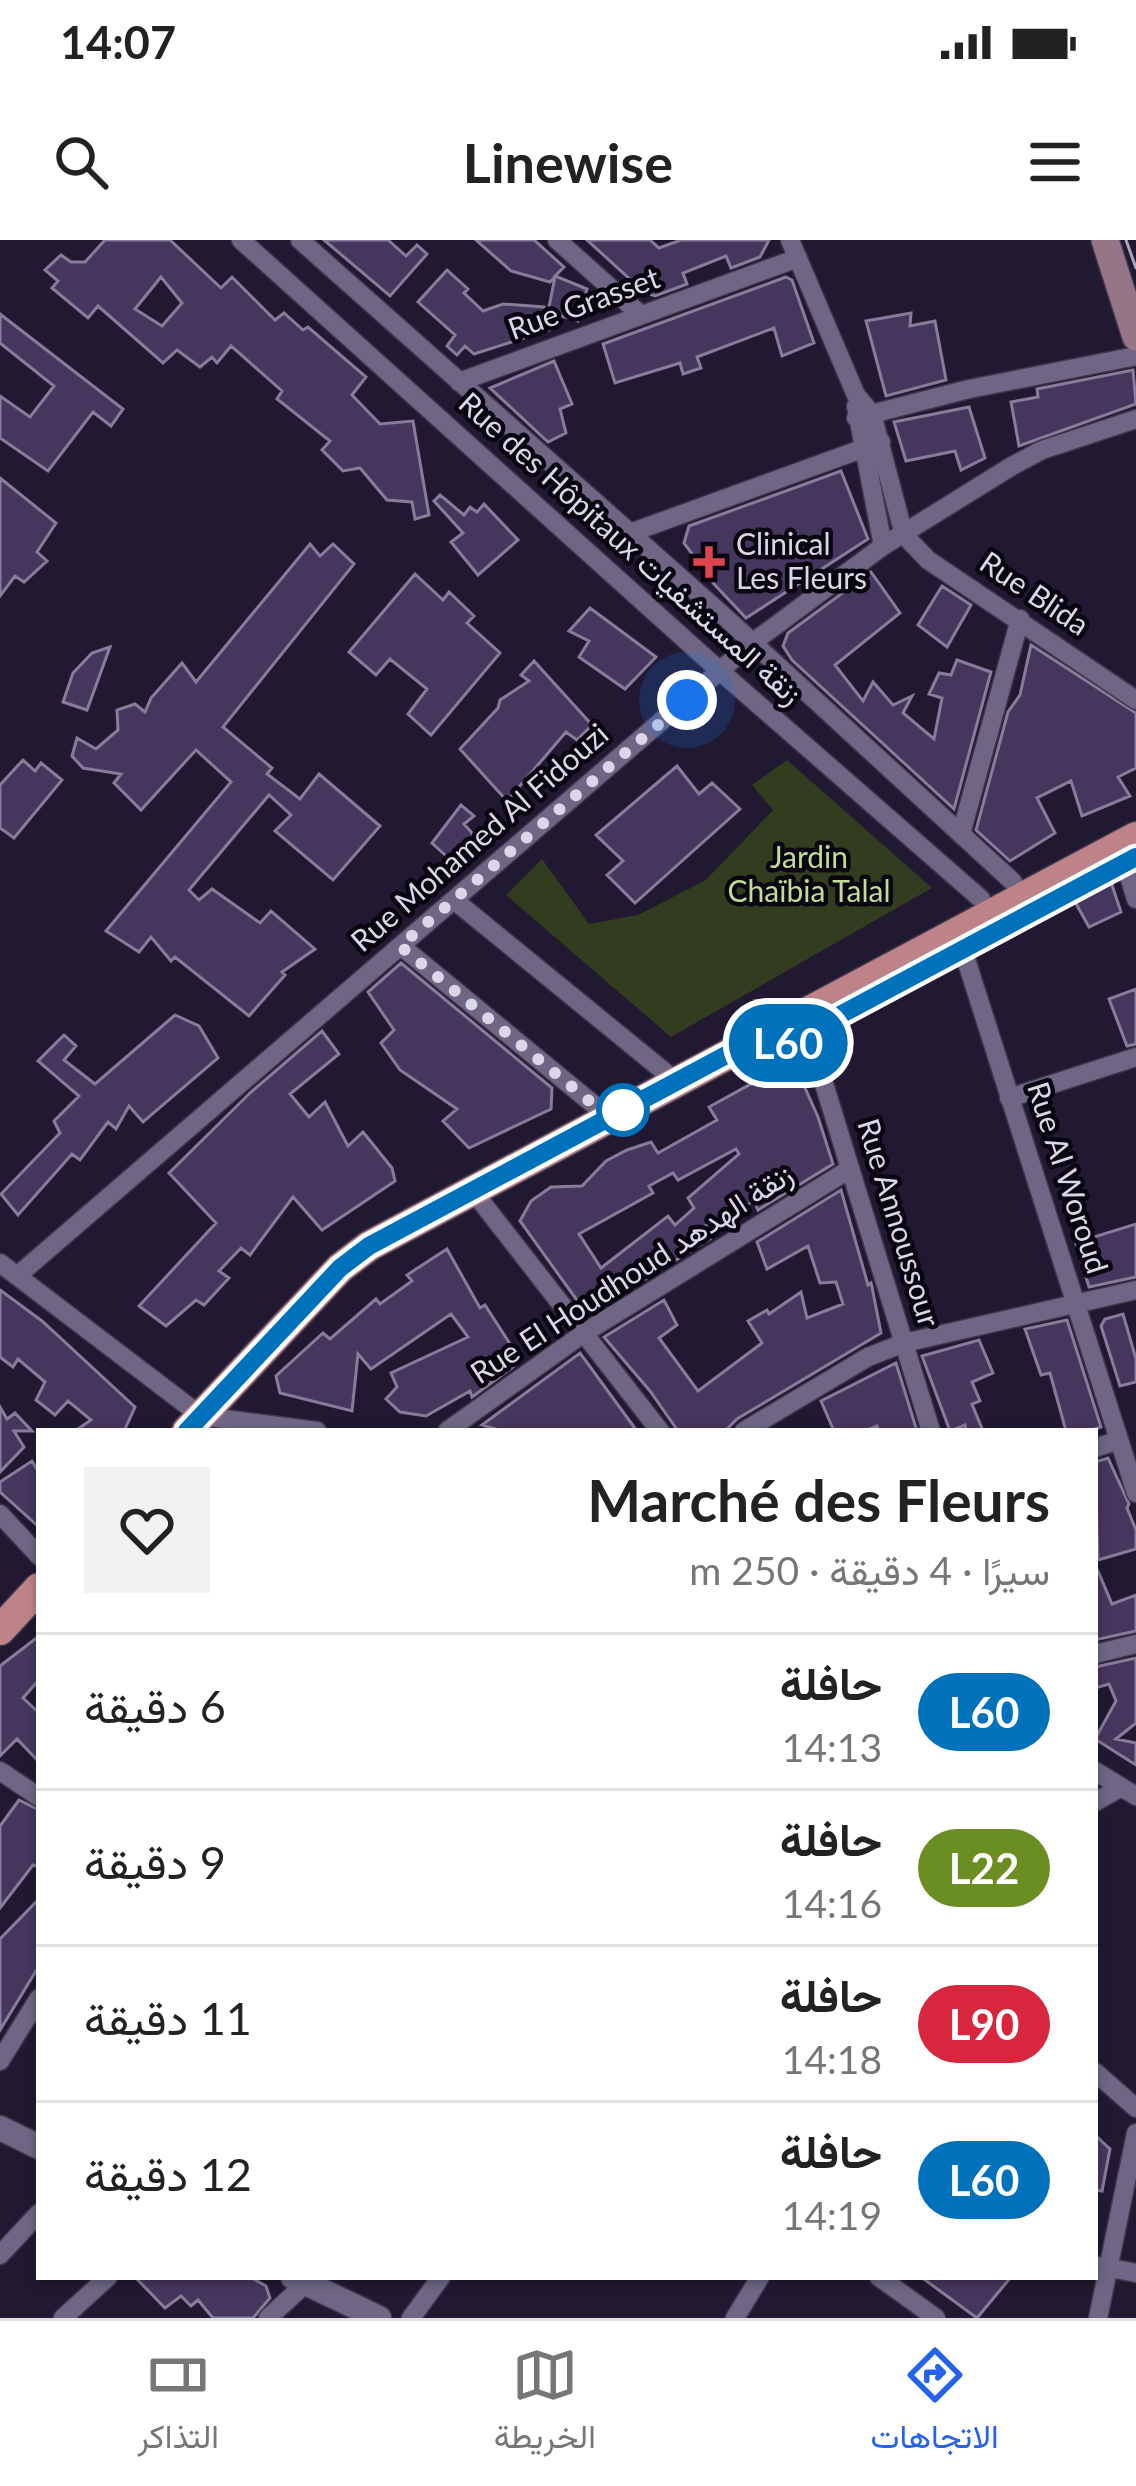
<!DOCTYPE html>
<html lang="ar">
<meta charset="utf-8">
<style>
:root{--surface:#fff;--page:#f2f2f2;--text:#222;--muted:#767676;--line:#e0e0e0;--accent:#2563eb}
body{margin:0;font-family:Lato,Vazirmatn,sans-serif;background:var(--page);color:var(--text);direction:rtl;height:100vh;display:flex;flex-direction:column;font-size:45px;white-space:nowrap}
*{box-sizing:border-box;margin:0}
p{font-size:39px;color:var(--muted)}
.icon{flex:none;width:66px;height:66px;fill:none;stroke:currentColor;stroke-width:2;stroke-linecap:round;stroke-linejoin:round}
.map{position:relative;flex:1;overflow:hidden;direction:ltr}
.side{position:absolute;left:36px;top:1188px;width:1062px;height:852px;display:flex;flex-direction:column;background:var(--surface);border-radius:0px;box-shadow:0 3px 9px #0004;direction:rtl}
.side>*{flex:none}
.badge{padding:0 24px;border-radius:39px;font-size:42px;line-height:78px}
.you{position:absolute;width:60px;height:60px;margin:-30px;border:9px solid #fff;border-radius:50%;background:#1a73e8;box-shadow:0 0 0 18px #1a73e833}
.map>.badge{position:absolute;translate:-50% -50%;box-shadow:0 0 0 6px #fff}
.round{display:grid;place-items:center;flex:none;width:126px;height:126px;border-radius:0px;background:var(--page)}
.summary{display:flex;align-items:center;justify-content:space-between;height:204px;padding:0 48px}
h1{font-size:57px;font-weight:700;line-height:90px}
ul{padding:0;list-style:none}
li{display:flex;align-items:center;gap:36px;height:156px;padding:0 48px;border-top:3px solid var(--line)}
li div{flex:1}
li b{display:block;font-size:45px}
li em{font-style:normal}
li .badge{min-width:132px;font-weight:700;text-align:center}
.status{display:flex;justify-content:space-between;align-items:center;height:84px;padding:0 60px;background:var(--surface);direction:ltr}
.status svg{height:33px;fill:currentColor}
header{display:flex;justify-content:space-between;align-items:center;height:156px;padding:0 48px;background:var(--surface);font-size:54px;font-weight:700}
.dock{display:flex;justify-content:space-around;align-items:center;height:168px;border-top:3px solid var(--line);background:var(--surface);font-size:33px;color:var(--muted)}
.dock a{display:grid;justify-items:center;gap:6px}
.dock .selected{color:var(--accent)}
.map>svg:first-child{display:block}
.green{fill:#323c1f}
.building{fill:#45365d;stroke:#877c9a;stroke-width:3;fill-rule:evenodd}
.lines{fill:none;stroke-linecap:round;stroke-linejoin:round}
.minor-casing{stroke:#3d374b;stroke-width:21}
.tertiary-casing{stroke:#3d374b;stroke-width:27}
.secondary-casing{stroke:#3d374b;stroke-width:30}
.primary-casing{stroke:#3d374b;stroke-width:33}
.minor{stroke:#6e6684;stroke-width:18}
.tertiary{stroke:#6e6684;stroke-width:24}
.secondary{stroke:#967586;stroke-width:27}
.primary{stroke:#be8388;stroke-width:30}
.tram{stroke:#aba6b9;stroke-width:3}
.line-casing{stroke:#fff;stroke-width:27}
.line{stroke:#0072bc;stroke-width:18}
.walk{stroke:#dbd7e8;stroke-width:12;stroke-dasharray:0 21.6}
.health-dot{fill:#e0444e;stroke:#090611;stroke-width:4.5}
.stop-dot{fill:#fff;stroke:#0072bc;stroke-width:6}
.labels{text-anchor:middle;stroke-width:9;stroke-linejoin:round;paint-order:stroke}
.street-label{font-size:30px;fill:#dbd7e8;stroke:#090611}
.poi-label{font-size:30px;fill:#dbd7e8;stroke:#090611;text-anchor:start}
.park-label{font-size:30px;fill:#c2db95;stroke:#090611}
</style>
<div class="status"><b>14:07</b><svg viewBox="0 0 49 12"><path d="M0 12V9h3v3zM5 12V6h3v6zM10 12V3h3v9zM15 12V0h3v12zM26 1h20v11H26zM47 4h2v5h-2z"/></svg></div>
<header><svg class="icon" aria-label="menu" viewBox="0 0 24 24"><path d="M4 6h16M4 12h16M4 18h16"/></svg>Linewise<svg class="icon" aria-label="search" viewBox="0 0 24 24"><circle cx="10" cy="10" r="6"/><path d="M15 15l6 6"/></svg></header>
<div class="map">
<svg width="1136" height="2078" viewBox="0 0 1136 2078">
<rect width="100%" height="100%" fill="#211931"/>
<path class="green" d="M787,520L932,648L671,797L506,655L542,619L589,684L638,675L706,640L773,570L752,545Z"/>
<path class="building" d="M105,0H170L221,48L232,37L275,80L284,73L303,90L308,87L366,137L352,155L380,184L413,181L429,275L415,279L412,262L387,260L360,228L343,231L322,210L330,201L277,159L282,151L231,106L217,123L212,117L200,127L177,110L163,123L98,66L88,78L52,48L58,41L45,30L61,15L71,22H85ZM161,37L182,63L162,86L135,69Z
M324,0H388L406,16L417,5L427,14L390,56Z
M476,0H534L564,27L555,36L587,49L578,81L548,72L555,37L550,42L511,31Z
M587,0H650L659,8L681,0H769L760,17L731,28L726,16L683,33L687,44L655,56L644,52Z
M447,30L468,49L464,53L483,71L503,64L544,67L552,89L474,114L465,106L457,115L447,106L455,95L418,62Z
M786,37L792,40L814,103L782,116L774,88L697,117L701,128L683,134L680,123L615,143L603,104Z
M911,73L910,86L935,81L946,140L886,156L866,81Z
M0,74L123,169L111,186L93,172L48,231L0,198V156L30,177L54,146L0,103Z
M554,121L572,164L560,169L566,193L548,202L490,148Z
M1133,130L1136,164L1019,206L1011,162L1038,157L1037,149Z
M969,167L985,218L961,230L955,211L906,221L894,182Z
M841,231L868,299L746,378L714,344L684,303L689,286Z
M0,238L56,283L37,312L47,321L24,342L15,336L0,356Z
M440,255L464,275L470,267L477,272L484,264L518,300L478,335L451,302L463,293L434,261Z
M310,304L320,316L333,304L354,324L223,487L272,528L267,534L300,559L319,534L380,586L333,640L275,591L291,575L269,555L189,650L199,660L212,649L260,683L271,671L315,709L282,732L285,735L249,776L175,717L171,721L151,697L139,712L106,691L231,542L196,510L141,570L114,543L121,534L83,528L72,516L77,498L96,509L118,490L117,470L135,464L145,472L151,458L182,423L196,442Z
M871,332L900,373L835,425L863,461L873,442L893,465L912,456L903,473L934,499L942,458L929,454L939,433L951,435L957,420L991,432L954,569L792,420L783,406L788,393Z
M415,334L443,360L449,352L474,376L467,383L500,413L431,495L408,474L427,449L390,419L376,435L349,412Z
M942,346L971,365L947,407L918,385Z
M590,368L656,417L625,449L579,417L589,401L569,391Z
M1031,405L1136,473V528L1118,537L1130,556L1082,576L1071,541L1037,558L1055,593L1010,621L976,590L1008,472L1020,455Z
M110,407L87,470L63,462L73,433L92,413Z
M534,421L592,485L577,500L566,492L507,561L460,509L498,468L500,460L529,441L521,435Z
M23,520L35,531L41,523L62,540L14,598L0,588V545Z
M677,526L699,554L712,543L740,569L635,663L607,635L623,621L596,595Z
M461,565L474,576L464,584L479,601L455,624L432,603Z
M1105,643L1112,645L1121,672L1089,687L1074,660Z
M401,723L552,848L551,869L469,908L443,881L457,869L400,830L381,803L394,790L368,752Z
M1136,749V804L1127,806L1109,759Z
M175,775L199,786L218,818L143,882L129,866L116,889L108,882L80,920L72,914L18,975L1,954L60,893L54,881L79,856L38,821L64,795L76,806L64,820L95,844Z
M322,791L339,814L290,854L309,877L325,862L348,906L363,892L392,928L395,941L322,990L293,957L250,1015L241,1008L219,1031L229,1038L204,1065L196,1060L166,1086L139,1066L216,983L169,933L251,852Z
M780,828L797,830L818,877L833,924L758,970L754,961L705,986L710,999L639,1043L584,1070L520,981L531,961L551,947L582,946L606,921L627,910L651,902L658,913L717,880L709,867ZM736,909L739,914L688,958L694,968L675,985L668,976L601,1028L579,994L653,953L649,946L673,933L678,940Z
M841,950L868,1045L871,1043L872,1047L881,1093L737,1179L725,1191H678L650,1151L604,1097L664,1060L677,1085L659,1098L698,1151L762,1103L748,1081L767,1070L769,1074L801,1052L807,1078L843,1064L836,1042L820,1043L808,1006L767,1029L757,1002Z
M1136,984V1037L1089,1047L1073,994L1088,989L1091,998Z
M447,1009L480,1068L485,1065L521,1121L472,1157L470,1151L426,1176L400,1172L386,1159L397,1147L391,1133L468,1097L451,1074L371,1129L358,1114L352,1171L280,1153L276,1136L323,1093L330,1099L376,1059L380,1064L412,1041L407,1035Z
M0,1050L42,1081L135,1167L124,1191H75L91,1180L68,1161L55,1175L36,1160L45,1142L18,1119L13,1127L0,1117Z
M1123,1074L1136,1119V1142L1120,1146L1101,1086L1105,1079Z
M1067,1080L1101,1187L1089,1191H1066L1050,1133L1041,1135L1025,1089Z
M979,1100L993,1133L972,1142L980,1161L972,1164L983,1191H966L965,1185L950,1191L922,1116Z
M580,1113L637,1191H502L482,1185Z
M896,1123L917,1191H879L877,1186L865,1191H834L821,1161Z
M0,1167L7,1179L15,1173L32,1191H14L24,1207L0,1232Z
M1108,1218L1129,1264L1127,1268L1136,1290V1309L1098,1320L1095,1222Z
M32,1221L39,1233V1287L0,1252V1242Z
M1095,1324L1112,1364L1136,1355V1391L1095,1400Z
M39,1396V1440L23,1458L39,1473V1522L17,1499L0,1516V1426Z
M1136,1418V1483L1116,1499L1136,1503V1525L1095,1499L1116,1461L1109,1444L1095,1448V1427Z
M19,1560L39,1570V1627L33,1625L0,1668V1586Z
M39,1659V1726L0,1790V1699Z
M1095,1895L1110,1909L1102,1951L1095,1950Z
M135,2037H250L266,2046L270,2058L253,2078H213L198,2060L191,2066L181,2056L165,2068Z
M921,2037H1011L977,2078Z"/>
<g class="lines">
<defs>
<path id="minor" d="M241,0L720,431L981,659
M300,0L726,378L1013,642
M557,0L641,75
M790,0L856,155L872,174L904,295L928,320L1136,460
M459,142L798,18
M856,166L883,306
M856,178L969,149L1136,116
M630,293L881,202
M961,594L1020,379
M1125,623L1136,659
M454,660L677,842
M401,706L610,878
M963,710L1136,1253
M808,792L931,1191
M1009,858L1136,817
M473,951L660,1191
M0,1023L201,1176L317,1191
M17,1036L752,403L883,306L1012,226L1042,210L1136,179
M447,1191L584,1093L850,929
M744,1191L868,1117L904,1103L1136,1050
M1095,1208L1119,1200
M0,1274L39,1316
M1095,1414L1136,1404
M0,1531L39,1557
M1095,1531L1136,1556
M1095,1562L1120,1548
M0,1821L39,1758
M1095,1832L1136,1868
M0,2015L39,1973
M1100,2026L1136,2033
M879,2037L936,2078
M63,2078L108,2037
M268,2078L305,2044
M411,2078L441,2037
M735,2078L760,2037
M1098,2078L1136,1893"/>
<path id="tertiary" d="M0,1888L39,1907
M293,2037L379,2078"/>
<path id="secondary" d="M1105,0L1136,97"/>
<path id="primary" d="M187,1191L340,1028L369,1006L1136,597
M0,1390L39,1348"/>
</defs>
<use href="#minor" class="minor-casing"/>
<use href="#tertiary" class="tertiary-casing"/>
<use href="#secondary" class="secondary-casing"/>
<use href="#primary" class="primary-casing"/>
<use href="#minor" class="minor"/>
<use href="#tertiary" class="tertiary"/>
<use href="#secondary" class="secondary"/>
<use href="#primary" class="primary"/>
<path class="tram" d="M1126,0L1136,28"/>
</g>
<g class="lines">
<defs>
<path id="line" d="M187,1191L340,1028L369,1006L730,813L752,822L1136,617"/>
</defs>
<use href="#line" class="line-casing"/>
<use href="#line" class="line"/>
<path class="walk" d="M623,870L610,878L400,706L687,460"/>
</g>
<path class="health-dot" d="M703 304h12v12h12v12h-12v12h-12v-12h-12v-12h12z"/>
<circle class="stop-dot" cx="623" cy="870" r="24"/>
<g class="labels">
<g class="street-label">
<text transform="translate(584 64) rotate(-20)" y="10">Rue Grasset</text>
<text transform="translate(630 309) rotate(42)" y="10">Rue des Hôpitaux زنقة المستشفيات</text>
<text transform="translate(1034 354) rotate(34)" y="10">Rue Blida</text>
<text transform="translate(480 598) rotate(-41)" y="10">Rue Mohamed Al Fidouzi</text>
<text transform="translate(1067 938) rotate(72)" y="10">Rue Al Woroud</text>
<text transform="translate(898 983) rotate(73)" y="10">Rue Annoussour</text>
<text transform="translate(632 1034) rotate(-33)" y="10">Rue El Houdhoud زنقة الهدهد</text>
</g>
<g class="poi-label">
<text x="736" y="315">Clinical<tspan x="736" dy="34">Les Fleurs</tspan></text>
</g>
<g class="park-label">
<text x="809" y="628">Jardin<tspan x="809" dy="34">Chaïbia Talal</tspan></text>
</g>
</g>
</svg>
<div class="you" style="left:687px;top:460px"></div>
<b class="badge" style="left:788px;top:803px;background:#0072bc;color:#fff">L60</b>
<section class="side">
<div class="summary"><div><h1>Marché des Fleurs</h1><p>سيرًا · 4 دقيقة · 250 m</p></div><a class="round"><svg class="icon" aria-label="heart" viewBox="0 0 24 24"><path d="M12 20l-8-8c-3-5 5-10 8-4 3-6 11-1 8 4z"/></svg></a></div>
<ul>
<li><span class="badge" style="background:#0072bc;color:#fff">L60</span><div><b>حافلة</b><p>14:13</p></div><em>6 دقيقة</em></li>
<li><span class="badge" style="background:#6b8e23;color:#fff">L22</span><div><b>حافلة</b><p>14:16</p></div><em>9 دقيقة</em></li>
<li><span class="badge" style="background:#d7263d;color:#fff">L90</span><div><b>حافلة</b><p>14:18</p></div><em>11 دقيقة</em></li>
<li><span class="badge" style="background:#0072bc;color:#fff">L60</span><div><b>حافلة</b><p>14:19</p></div><em>12 دقيقة</em></li>
</ul>
</section>
</div>
<nav class="dock">
<a class="selected"><svg class="icon" aria-label="directions" viewBox="0 0 24 24"><path d="M12 3l9 9-9 9-9-9zM9 14v-3h6M13 9l2 2-2 2"/></svg>الاتجاهات</a>
<a><svg class="icon" aria-label="map" viewBox="0 0 24 24"><path d="M3 6l6-2 6 2 6-2v14l-6 2-6-2-6 2zM9 4v14M15 6v14"/></svg>الخريطة</a>
<a><svg class="icon" aria-label="tickets" viewBox="0 0 24 24"><path d="M3 7h18v10H3zM15 7v10"/></svg>التذاكر</a>
</nav>
